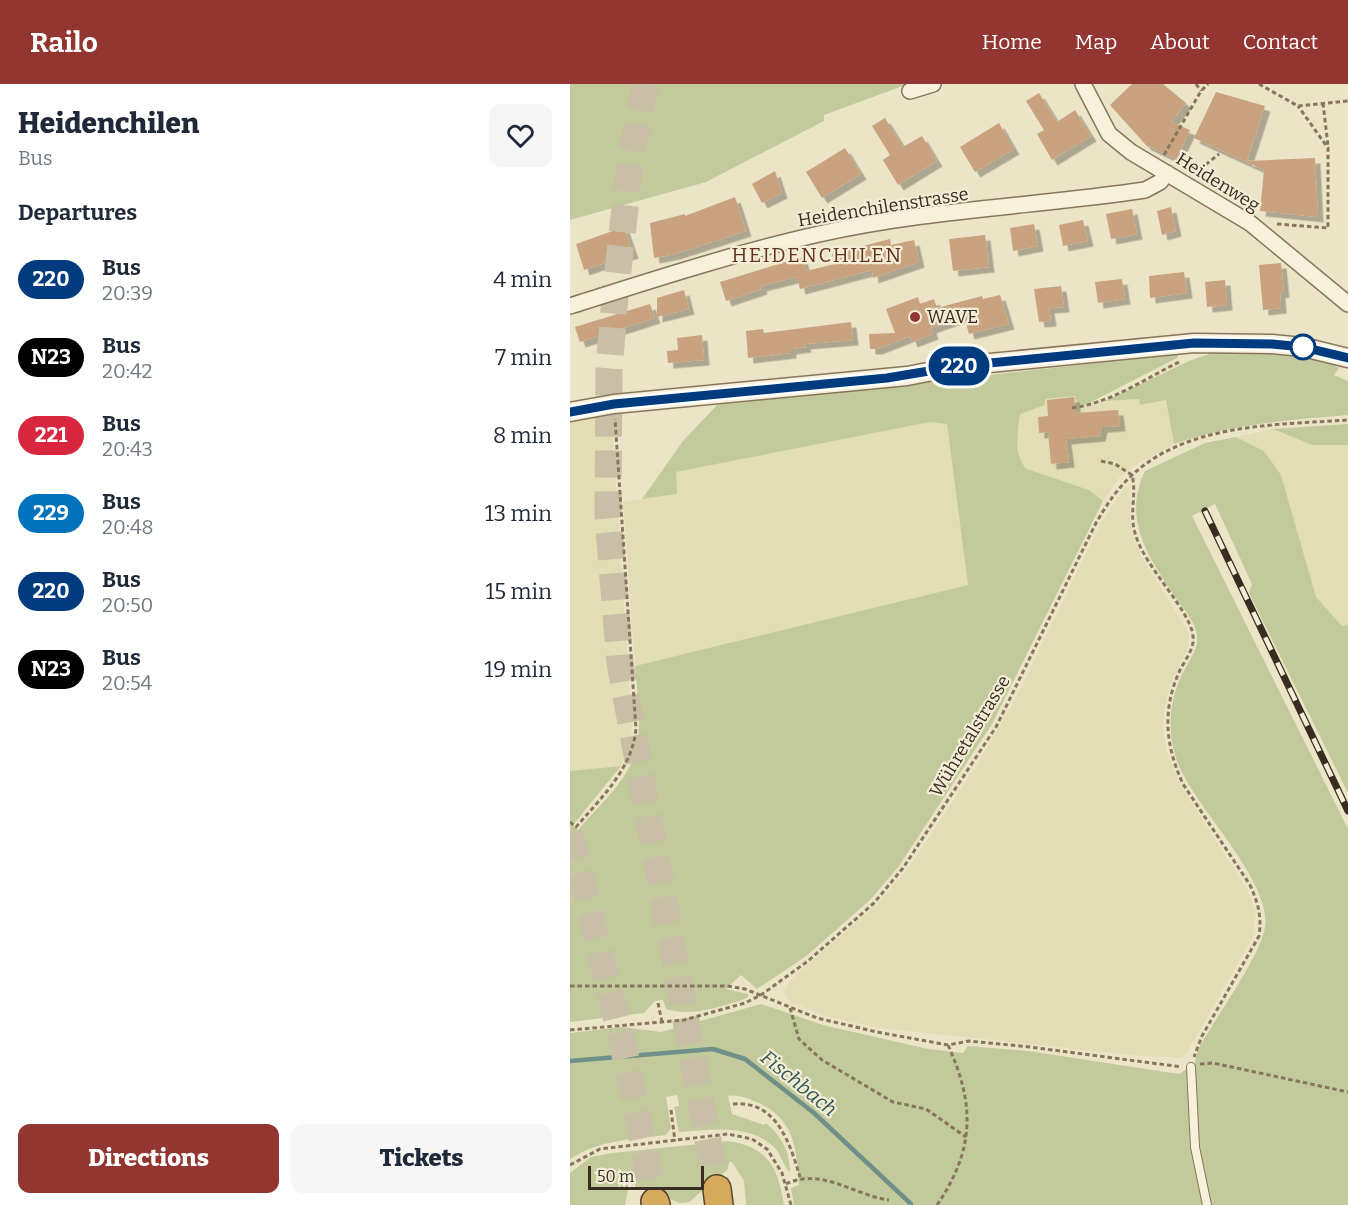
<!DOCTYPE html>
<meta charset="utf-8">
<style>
:root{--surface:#fff;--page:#f6f6f7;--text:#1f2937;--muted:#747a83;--accent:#933530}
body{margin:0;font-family:Bitter,serif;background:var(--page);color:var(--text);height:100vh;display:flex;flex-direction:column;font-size:22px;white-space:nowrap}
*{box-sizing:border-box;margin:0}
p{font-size:20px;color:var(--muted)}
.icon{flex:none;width:33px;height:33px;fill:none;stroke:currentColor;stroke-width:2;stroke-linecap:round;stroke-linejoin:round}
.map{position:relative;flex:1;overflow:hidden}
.drawer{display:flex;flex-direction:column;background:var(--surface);width:570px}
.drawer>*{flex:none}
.badge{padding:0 12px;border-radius:20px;font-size:21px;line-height:39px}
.scale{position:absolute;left:18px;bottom:15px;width:116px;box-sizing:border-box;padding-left:6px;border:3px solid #382d20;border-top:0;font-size:16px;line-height:21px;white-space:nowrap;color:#382d20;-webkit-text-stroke:4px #f4edd6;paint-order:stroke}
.map>.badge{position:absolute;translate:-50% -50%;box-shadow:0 0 0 3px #fff}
h2{padding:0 18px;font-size:22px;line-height:54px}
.round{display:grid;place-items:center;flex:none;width:63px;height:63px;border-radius:12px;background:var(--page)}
.overview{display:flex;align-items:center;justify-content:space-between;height:102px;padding:0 18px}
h1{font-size:28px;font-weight:800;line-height:45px}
.primary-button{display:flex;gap:12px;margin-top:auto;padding:12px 18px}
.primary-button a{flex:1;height:69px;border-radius:12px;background:var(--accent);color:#fff;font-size:24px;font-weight:800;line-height:69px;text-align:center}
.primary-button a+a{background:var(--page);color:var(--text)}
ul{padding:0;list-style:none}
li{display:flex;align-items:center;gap:18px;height:78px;padding:0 18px}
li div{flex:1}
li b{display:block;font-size:22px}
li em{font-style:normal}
li .badge{min-width:66px;font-weight:700;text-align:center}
header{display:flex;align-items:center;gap:36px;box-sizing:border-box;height:84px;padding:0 30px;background:var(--accent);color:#fff}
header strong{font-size:28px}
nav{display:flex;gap:33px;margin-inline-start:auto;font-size:21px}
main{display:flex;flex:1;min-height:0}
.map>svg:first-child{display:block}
.farmland{fill:#e2ddb4}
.green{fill:#c2ca9b}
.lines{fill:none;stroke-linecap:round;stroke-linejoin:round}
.stream{stroke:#6f8f89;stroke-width:4.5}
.building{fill:#c9a27f;filter:url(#shadow)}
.motorway-tunnel{stroke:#c8bfa6;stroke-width:27;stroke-dasharray:27 14;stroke-linecap:butt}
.service-casing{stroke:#87765d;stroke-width:10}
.minor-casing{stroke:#87765d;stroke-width:18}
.tertiary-casing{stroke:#87765d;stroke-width:21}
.motorway-casing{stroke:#554431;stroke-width:30}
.path{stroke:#87765d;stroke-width:3;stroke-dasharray:4.5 3;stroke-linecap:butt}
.service{stroke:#f7f0da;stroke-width:8}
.minor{stroke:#f7f0da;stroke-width:15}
.tertiary{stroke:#f7f0da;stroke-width:18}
.motorway{stroke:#d7a95c;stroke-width:27}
.rail-casing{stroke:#382d20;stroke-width:7}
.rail{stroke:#f4edd6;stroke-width:4.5;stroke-dasharray:14;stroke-linecap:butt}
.line-casing{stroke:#fff;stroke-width:14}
.line{stroke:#003b80;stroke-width:9}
.poi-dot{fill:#933530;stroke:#f4edd6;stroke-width:2}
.stop-dot{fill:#fff;stroke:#003b80;stroke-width:3}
.labels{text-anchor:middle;stroke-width:4.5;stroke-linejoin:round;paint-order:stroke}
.street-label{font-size:18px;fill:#382d20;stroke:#f4edd6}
.poi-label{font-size:18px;fill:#382d20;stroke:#f4edd6;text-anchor:start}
.neighbourhood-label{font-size:20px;letter-spacing:1.5px;fill:#633321;stroke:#f4edd6}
.water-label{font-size:20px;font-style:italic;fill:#305757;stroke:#f4edd6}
</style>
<header>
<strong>Railo</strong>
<nav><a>Home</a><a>Map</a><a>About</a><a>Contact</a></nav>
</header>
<main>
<section class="drawer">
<div class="overview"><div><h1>Heidenchilen</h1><p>Bus</p></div><a class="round"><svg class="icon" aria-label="heart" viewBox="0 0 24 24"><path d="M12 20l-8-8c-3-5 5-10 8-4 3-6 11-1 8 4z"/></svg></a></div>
<h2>Departures</h2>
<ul>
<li><span class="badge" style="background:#003b80;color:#fff">220</span><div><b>Bus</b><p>20:39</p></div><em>4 min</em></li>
<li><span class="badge" style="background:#000;color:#fff">N23</span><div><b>Bus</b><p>20:42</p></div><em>7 min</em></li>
<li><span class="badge" style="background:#d7263d;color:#fff">221</span><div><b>Bus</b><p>20:43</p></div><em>8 min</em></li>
<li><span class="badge" style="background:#0072bc;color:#fff">229</span><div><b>Bus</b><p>20:48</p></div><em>13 min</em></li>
<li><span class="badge" style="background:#003b80;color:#fff">220</span><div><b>Bus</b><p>20:50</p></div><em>15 min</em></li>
<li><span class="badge" style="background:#000;color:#fff">N23</span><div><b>Bus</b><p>20:54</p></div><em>19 min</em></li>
</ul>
<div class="primary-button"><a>Directions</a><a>Tickets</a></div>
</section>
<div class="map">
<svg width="778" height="1121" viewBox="0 0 778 1121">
<defs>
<filter id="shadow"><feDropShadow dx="5.5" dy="5.5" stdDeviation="0" flood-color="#0004"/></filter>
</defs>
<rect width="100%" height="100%" fill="#ece4c7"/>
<path class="farmland" d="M505,312L507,319L569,315L571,321L596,316L604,360L567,380L550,393L533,417L519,406L457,385L451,376L447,354L450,330L474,321V315Z
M33,330L38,332L43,353L62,642L60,660L51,682L0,687V337Z
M360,338L377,340L398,501L65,582L53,418L106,410V388Z
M703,345L742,361H778V541L772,542L746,513L711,391L694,367L666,353Z
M559,402L561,447L571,472L619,549L618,565L599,603L594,628L593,643L597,669L611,702L676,803L686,827L682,855L617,969L611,974L571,972L310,944L259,933L221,919L214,908L219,897L307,820L339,783L405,684L447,612L530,440L555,403Z"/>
<path class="green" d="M0,0H338L254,31V37L136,98L0,136Z
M645,268C684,268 734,263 769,284L764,291L778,297V331C718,336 661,340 604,360L596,316L570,321L569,315L535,317L619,277Z
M609,270L607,274L517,320L507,321L505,312L475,315V321L450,330C448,347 443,371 457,385L519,406L533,417L422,640L329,782L300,816L235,873L187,905L171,891L156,905L178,910V913L172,916C149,923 120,933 96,925L93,916L85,917L74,929L0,938V687L51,682L3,741L8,746C29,721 64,692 68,657C71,633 67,607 65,582L398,501L377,340L360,338L106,388L107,410L72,415L113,357L147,321Z
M778,340V361H742L703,345Z
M666,353L694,367L711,391L746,513L772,542L778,541V709L679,509L682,500L645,420L622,432L778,745V1121H224L221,1104L229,1101C227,1066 225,1036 189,1019C178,1015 170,1010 158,1012L162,1030L194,1041L196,1039C211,1051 220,1068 220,1088C214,1083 211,1071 205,1064C179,1039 142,1046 109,1048L104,1023L109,1022L107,1011L96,1013L101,1044L96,1051C63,1055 29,1056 0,1075V949L52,943L91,948L191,920L253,941L358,965L393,969L398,962L458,967L609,990L625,980C625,969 633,956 639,947C654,922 691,869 695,843C702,796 624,724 607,677C596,646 599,614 615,585C620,575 629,563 627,552C626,540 617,529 610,520C583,479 550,439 575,387L635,359Z
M158,1057C198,1063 208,1083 214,1121H176L174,1097L162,1078H159L158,1085L119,1118L110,1119L62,1101L60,1095L55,1121H0V1089L21,1073L43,1069Z"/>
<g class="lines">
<path class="stream" d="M0,977L143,965L175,975L244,1029L341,1120"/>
</g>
<path class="building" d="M562,0H593L616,19L601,38L620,46L606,75L576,61L540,21Z
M646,8L695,22L677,77L745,74L748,133L690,127L694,86L624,54Z
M469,9L487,38L505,26L521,52L482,76L467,50L474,46L456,17Z
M315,34L333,63L352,52L367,77L328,101L313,76L320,71L302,42Z
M429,39L444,65L405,88L390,63Z
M275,64L291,90L252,114L236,88Z
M205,87L212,109L192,119L182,100Z
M165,113L176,147L105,170L84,174L80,139L115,130V132Z
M601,123L606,147L592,151L587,127Z
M562,125L567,150L541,155L536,130Z
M513,136L518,157L493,162L489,141Z
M464,140L468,162L443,167L440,144Z
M54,143L63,169L14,186L6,160Z
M415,151L419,183L383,187L379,155Z
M320,155L321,161L344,156L349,178L303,194L302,186L230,205L227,193L191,202L192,205L156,217L150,198L232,173L236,187L265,180L262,170Z
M711,179L714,208L710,209L711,224L693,226L689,181Z
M614,188L617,209L580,214L579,192Z
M552,195L555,215L528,219L525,198Z
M655,196L657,221L637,223L635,198Z
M491,202L494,223L479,224L481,237L469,238L464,205Z
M114,206L119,225L87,233V214Z
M430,211L439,240L399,250L394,232L361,244L363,250L342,258L340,252L307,265H300L299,250L325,249L316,225L348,213L350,220L364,215L367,224L412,212L413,215Z
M80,220L85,234L10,258L5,243Z
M281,238L283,256L235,260L236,263L221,265V269L178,274L176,247L193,245L194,249Z
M132,251L134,276L98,279L97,267L108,266L107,254Z
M504,313L506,329L548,326L550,342L532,343L530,352L496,355L499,378L481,380L478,348L469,349L468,333L478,332L477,316Z"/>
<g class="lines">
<path class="motorway-tunnel" d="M75,0L61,71L45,213L39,285L38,433L50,579L147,1105
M0,749L52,956L85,1118"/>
<defs>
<path id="service" d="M621,983L625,1063L637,1121"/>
<path id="minor" d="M513,0L539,50L561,68L680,139L778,220
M340,7L363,0
M0,222C82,196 165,169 249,150C356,126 467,122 575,106L590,98L597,89"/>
<path id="tertiary" d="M0,328L44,320L337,292L389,282L624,259L702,260L733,263L778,274"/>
<path id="motorway" d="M147,1105L149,1121
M85,1118L86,1121"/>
</defs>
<use href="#service" class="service-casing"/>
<use href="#minor" class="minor-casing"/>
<use href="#tertiary" class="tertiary-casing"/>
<use href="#motorway" class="motorway-casing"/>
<path class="path" d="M626,0L631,7
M689,0L728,22L778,17
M753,19L758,62
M594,71L631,7L638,0
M624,90L649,70
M707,140L758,144V64L728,22
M502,324C540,319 575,295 609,278
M531,377L545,380L562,391C567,410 559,429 565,449C574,483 620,525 623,552C625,564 615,576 610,586C592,625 595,661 613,700L680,801C688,819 692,832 689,852L632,952L624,973
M0,738L6,743C31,714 62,685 66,645L45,335
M0,902H157L175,905L247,934L307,948L378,961L399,957L460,963L612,983
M88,919L92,938
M220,924L229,955L252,976L323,1018L356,1025L396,1053
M0,946L114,936L175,919L191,911L238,877L304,819L333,784L426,643L526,439C536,422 546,406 561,392C617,339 706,341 778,336
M630,980L643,979L778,1008
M163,1020C207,1016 220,1060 230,1093
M101,1026L105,1057
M0,1081L30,1065L158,1050L182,1055L197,1065L212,1089L221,1121
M216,1100C252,1083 283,1111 319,1116
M367,1121C405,1065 405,1021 378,961"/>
<use href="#service" class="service"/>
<use href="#minor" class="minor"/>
<use href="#tertiary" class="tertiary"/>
<use href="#motorway" class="motorway"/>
<defs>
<path id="rail" d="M635,427L778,727"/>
</defs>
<use href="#rail" class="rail-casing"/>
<use href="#rail" class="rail"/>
</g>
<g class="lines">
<defs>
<path id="line" d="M0,328L44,320L317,294L389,282L624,259L702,260L733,263L778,274"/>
</defs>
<use href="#line" class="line-casing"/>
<use href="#line" class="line"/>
</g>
<circle class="poi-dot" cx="345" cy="233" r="6"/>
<circle class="stop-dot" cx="733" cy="263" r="12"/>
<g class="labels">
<g class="street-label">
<text transform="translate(648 98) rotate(32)" y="6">Heidenweg</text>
<text transform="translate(313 123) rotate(-9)" y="6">Heidenchilenstrasse</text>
<text transform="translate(400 652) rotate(-59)" y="6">Wühretalstrasse</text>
</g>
<g class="poi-label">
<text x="357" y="239">WAVE</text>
</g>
<g class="neighbourhood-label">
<text x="247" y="178">HEIDENCHILEN</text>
</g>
<g class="water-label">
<text transform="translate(229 999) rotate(39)" y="7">Fischbach</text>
</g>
</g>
</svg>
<div class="scale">50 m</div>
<b class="badge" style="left:389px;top:282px;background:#003b80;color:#fff">220</b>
</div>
</main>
